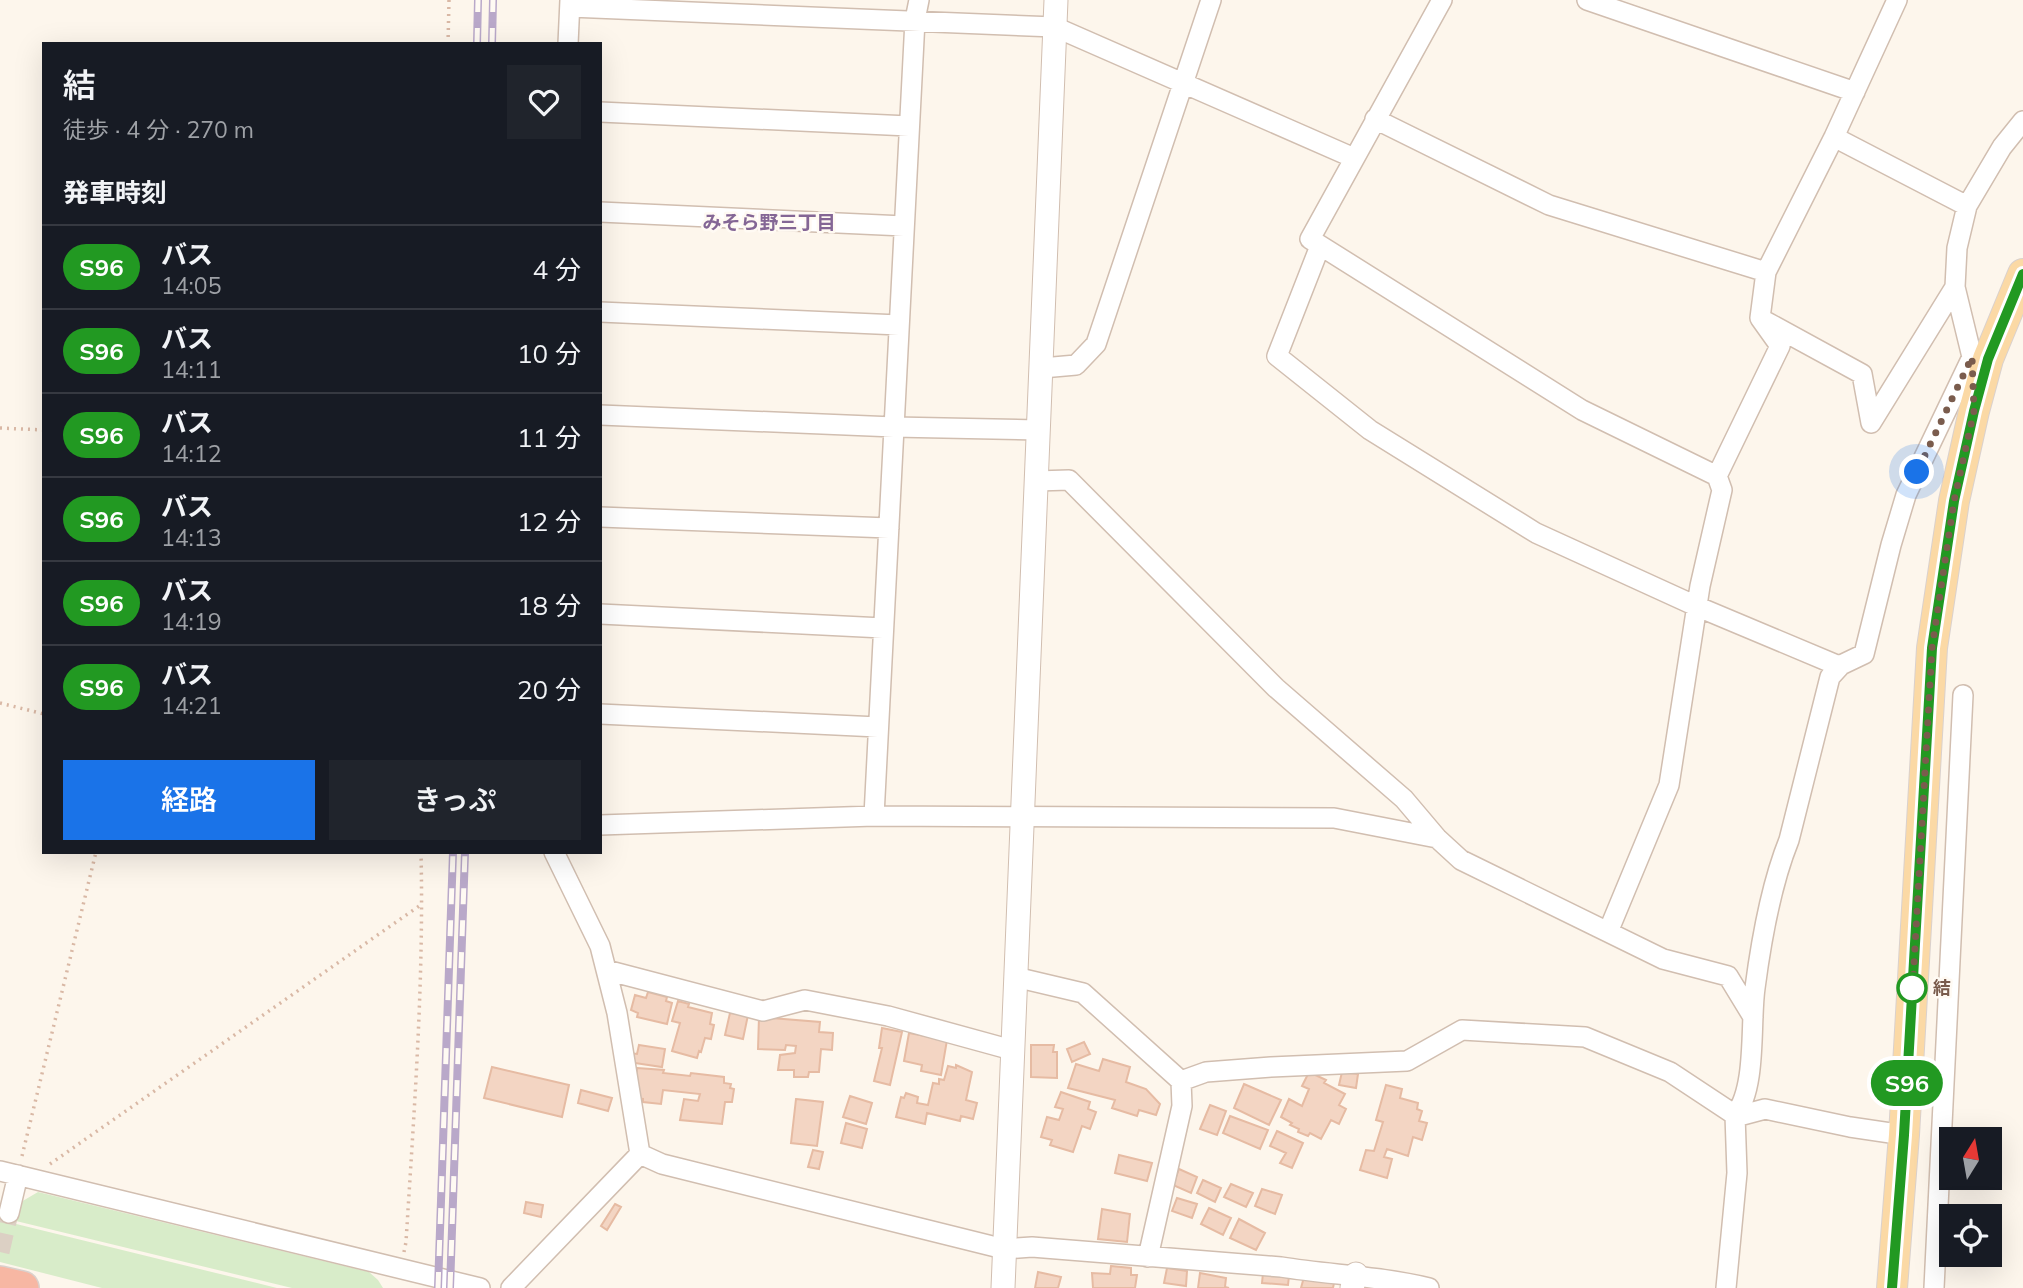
<!DOCTYPE html>
<html lang="ja">
<meta charset="utf-8">
<style>
:root{--surface:#171b24;--page:#20242c;--text:#f1f3f6;--muted:#9ea1a6;--line:#363941;--accent:#1a73e8}
body{margin:0;font-family:Mulish,"Noto Sans JP",sans-serif;background:var(--page);color:var(--text);height:100vh;display:flex;flex-direction:column;font-size:26px;white-space:nowrap}
*{box-sizing:border-box;margin:0}
p{font-size:23px;color:var(--muted)}
.icon{flex:none;width:38px;height:38px;fill:none;stroke:currentColor;stroke-width:2;stroke-linecap:round;stroke-linejoin:round}
.map{position:relative;flex:1;overflow:hidden}
.side{position:absolute;left:42px;top:42px;width:560px;height:812px;display:flex;flex-direction:column;background:var(--surface);border-radius:0px;box-shadow:0 7px 28px #0002}
.side>*{flex:none}
.badge{padding:0 14px;border-radius:23px;font-size:24px;line-height:46px}
.needle{width:46px;rotate:11deg}
.fabs{position:absolute;left:1939px;top:1127px;display:grid;gap:14px}
.fabs a{display:grid;place-items:center;width:63px;height:63px;border-radius:0px;background:var(--surface);box-shadow:0 7px 28px #0002;font-size:35px}
.you{position:absolute;width:35px;height:35px;margin:-18px;border:5px solid #fff;border-radius:50%;background:#1a73e8;box-shadow:0 0 0 10px #1a73e833}
.map>.badge{position:absolute;translate:-50% -50%;box-shadow:0 0 0 4px #fff}
h2{padding:0 21px;font-size:26px;line-height:63px}
.round{display:grid;place-items:center;flex:none;width:74px;height:74px;border-radius:0px;background:var(--page)}
.summary{display:flex;align-items:center;justify-content:space-between;height:119px;padding:0 21px}
h1{font-size:33px;font-weight:600;line-height:52px}
.button{display:flex;gap:14px;margin-top:auto;padding:14px 21px}
.button a{flex:1;height:80px;border-radius:0px;background:var(--accent);color:#fff;font-size:28px;font-weight:600;line-height:80px;text-align:center}
.button a+a{background:var(--page);color:var(--text)}
ul{padding:0;list-style:none}
li{display:flex;align-items:center;gap:21px;height:84px;padding:0 21px;border-top:2px solid var(--line)}
li div{flex:1}
li b{display:block;font-size:26px}
li em{font-style:normal}
li .badge{min-width:77px;font-weight:700;text-align:center}
.map>svg:first-child{display:block}
.green{fill:#d8ecc9}
.building{fill:#f3d5c3;stroke:#e6bba3;stroke-width:2}
.lines{fill:none;stroke-linecap:round;stroke-linejoin:round}
.minor-tunnel{stroke:#dcd0c4;stroke-width:19;stroke-dasharray:19 10;stroke-linecap:butt}
.minor-casing{stroke:#d1beb0;stroke-width:22}
.tertiary-casing{stroke:#d1beb0;stroke-width:25}
.primary-casing{stroke:#dad1cd;stroke-width:32}
.motorway-casing{stroke:#dad1cd;stroke-width:36}
.path{stroke:#d9b8a5;stroke-width:3.5;stroke-dasharray:2 5;stroke-linecap:butt}
.minor{stroke:#fff;stroke-width:19}
.tertiary{stroke:#fff;stroke-width:23}
.primary{stroke:#fbd9a5;stroke-width:30}
.motorway{stroke:#f7b7a3;stroke-width:33}
.rail-casing{stroke:#b9a8c9;stroke-width:8}
.rail{stroke:#fffaf3;stroke-width:5;stroke-dasharray:16;stroke-linecap:butt}
.line-casing{stroke:#fff;stroke-width:16}
.line{stroke:#292;stroke-width:10}
.walk{stroke:#7a5c4d;stroke-width:7;stroke-dasharray:0 12.6}
.stop-dot{fill:#fff;stroke:#292;stroke-width:3.5}
.labels{text-anchor:middle;stroke-width:5;stroke-linejoin:round;paint-order:stroke}
.stop-label{font-size:18px;font-weight:bold;fill:#7a5c4d;stroke:#fffaf3;text-anchor:start}
.neighbourhood-label{font-size:19px;font-weight:bold;fill:#846695;stroke:#fffaf3}
</style>
<div class="map">
<svg width="2023" height="1288" viewBox="0 0 2023 1288">
<rect width="100%" height="100%" fill="#fdf6ec"/>
<path class="green" d="M38,1192L369,1272L378,1280L383,1288H292L16,1221L21,1202Z
M0,1220L277,1288H102L0,1262Z"/>
<path class="building" d="M648,992L667,997L666,1001L672,1003L667,1024L637,1017L638,1013L631,1010L635,995L646,998Z
M678,1001L689,1004L688,1007L712,1013L710,1024L714,1025L711,1039L705,1038L701,1052L699,1051L697,1058L672,1051L680,1023L672,1021Z
M730,1013L748,1015L743,1039L725,1035Z
M759,1017L820,1022L819,1032L833,1033L832,1050L821,1049L819,1072H809L808,1077H794V1070H778L780,1055L795,1053L796,1046L786,1045L785,1050L758,1049Z
M882,1028L902,1032L890,1085L874,1081L882,1048H879Z
M909,1033L947,1040L941,1075L921,1071L922,1065L904,1061Z
M1084,1042L1090,1054L1072,1062L1067,1049Z
M639,1045L665,1049L662,1067L628,1062L630,1053L637,1054Z
M1031,1045H1054L1053,1052H1057V1078L1031,1077Z
M1103,1059L1130,1067L1126,1082L1146,1089L1160,1104L1156,1115L1139,1110L1137,1116L1112,1108L1115,1100L1068,1088L1076,1064L1099,1071Z
M956,1065L972,1072L966,1100L977,1103L973,1119L961,1116L960,1121L927,1113L925,1124L896,1117L901,1097L904,1098L906,1093L918,1097L917,1103L928,1105L933,1083L939,1084V1079L944,1080L948,1066L956,1068Z
M492,1067L569,1085L562,1117L484,1098Z
M637,1068L664,1070L663,1073L690,1076L691,1073L724,1077V1083L731,1084L730,1088L734,1089L732,1102H725L722,1124L680,1120L684,1099L698,1101L700,1094L663,1090L661,1104L643,1102V1099L634,1098Z
M1309,1072L1326,1080L1324,1083L1345,1094L1339,1105L1346,1109L1339,1124L1331,1120L1321,1139L1310,1133L1308,1136L1298,1132L1299,1129L1290,1125L1292,1123L1281,1117L1289,1099L1302,1106L1309,1089L1302,1086Z
M1342,1072L1358,1074L1356,1088L1339,1085Z
M1244,1084L1281,1100L1269,1125L1234,1108Z
M1386,1085L1402,1089L1400,1098L1418,1103L1417,1109L1422,1111L1419,1121L1427,1123L1422,1140L1413,1137L1408,1156L1387,1149L1384,1157L1392,1159L1387,1178L1360,1170L1366,1150L1374,1151L1383,1122L1376,1120Z
M581,1090L612,1098L608,1111L578,1103Z
M1061,1092L1090,1102L1088,1109L1096,1112L1090,1129L1082,1126L1073,1152L1050,1145L1052,1140L1041,1137L1047,1117L1059,1120L1063,1109L1055,1107Z
M850,1096L872,1103L866,1124L843,1117Z
M796,1099L823,1102L817,1146L791,1143Z
M1210,1105L1226,1111L1217,1135L1200,1129Z
M1230,1116L1268,1130L1260,1149L1223,1133Z
M846,1123L867,1129L862,1148L841,1143Z
M1277,1131L1303,1143L1292,1168L1280,1163L1286,1153L1270,1146Z
M813,1150L823,1152L819,1169L808,1167Z
M1119,1155L1152,1163L1147,1181L1115,1173Z
M1179,1169L1197,1177L1191,1193L1173,1185Z
M1203,1180L1221,1188L1215,1202L1197,1193Z
M1231,1184L1253,1193L1246,1207L1224,1197Z
M1262,1189L1282,1195L1275,1214L1255,1206Z
M1177,1198L1197,1204L1192,1218L1172,1211Z
M526,1202L543,1205L541,1217L524,1213Z
M615,1204L621,1207L607,1230L601,1226Z
M1209,1208L1231,1218L1223,1235L1201,1224Z
M1102,1209L1130,1214L1127,1242L1098,1239Z
M1239,1219L1265,1233L1256,1250L1230,1238Z
M1111,1266L1131,1268V1275H1137L1135,1288H1093L1092,1273L1110,1274Z
M1167,1268L1187,1271L1186,1286L1164,1283Z
M1038,1272L1061,1277L1058,1288H1035Z
M1200,1273L1226,1278L1225,1287L1229,1288H1198Z
M1263,1273L1289,1276L1288,1285L1262,1283Z
M1304,1277L1334,1283L1333,1288H1301Z"/>
<g class="lines">
<path class="minor-tunnel" d="M0,1252L9,1213"/>
<defs>
<path id="minor" d="M1442,0L1310,239L1582,410L1717,476
M1587,0L1855,92
M570,7L1055,27L1354,158
M568,44L570,0
M600,112L909,126
M1375,119L1549,205L1766,272
M1834,137L1967,206
M600,212L904,226
M1320,246L1277,356L1370,430L1536,533L1696,606L1839,666
M600,312L899,325
M1765,321L1862,374L1871,423L1955,287
M1042,368L1076,365L1096,344L1211,0
M1972,368V357L1955,287L1957,248L1967,206L2002,147L2023,121
M600,415L894,427L1038,430
M1036,481L1069,480L1276,688L1404,799L1437,838L1461,860L1663,959L1728,976L1753,1017
M600,517L889,528
M600,614L883,628
M600,714L878,727
M874,816L915,20L919,0
M600,825L874,816L1334,818L1437,838
M554,852L600,946L617,1013L640,1154L662,1164L1004,1249L1032,1247L1281,1267C1331,1275 1380,1276 1429,1288
M1608,932L1669,785L1700,586L1722,490L1717,476L1780,346L1760,318L1766,272L1834,137L1897,0
M606,970L763,1011L805,1000L888,1016L1012,1050
M1015,977L1083,993L1181,1081L1182,1106L1148,1257
M1181,1081L1206,1072L1271,1067L1407,1061L1462,1030L1585,1037L1670,1072L1735,1115
M1735,1117L1765,1109L1850,1127L1904,1135
M0,1171L480,1288
M9,1213L18,1175
M511,1288L640,1154
M1726,1288L1737,1173L1735,1115C1757,1088 1750,1022 1755,988C1761,942 1772,882 1789,840L1830,677L1841,665L1864,654L1891,545L1906,495L1972,357
M1934,1288L1963,695"/>
<path id="tertiary" d="M1003,1288L1056,0
M1352,1288L1356,1274"/>
<path id="primary" d="M1892,1288L1904,1135L1932,648L1954,501L1974,411L1988,359L2023,274"/>
<path id="motorway" d="M0,1283L22,1288"/>
</defs>
<use href="#minor" class="minor-casing"/>
<use href="#tertiary" class="tertiary-casing"/>
<use href="#primary" class="primary-casing"/>
<use href="#motorway" class="motorway-casing"/>
<path class="path" d="M448,44L449,0
M0,428L44,430
M0,703L44,714
M22,1156L96,852
M50,1164L422,904
M404,1252L406,1242C414,1112 424,982 421,852"/>
<use href="#minor" class="minor"/>
<use href="#tertiary" class="tertiary"/>
<use href="#primary" class="primary"/>
<use href="#motorway" class="motorway"/>
<defs>
<path id="rail" d="M477,44L478,0
M492,44L493,0
M438,1288L453,852
M450,1288L465,852"/>
</defs>
<use href="#rail" class="rail-casing"/>
<use href="#rail" class="rail"/>
</g>
<g class="lines">
<defs>
<path id="line" d="M1892,1288L1904,1135L1932,648L1954,501L1974,411L1988,359L2023,274"/>
</defs>
<use href="#line" class="line-casing"/>
<use href="#line" class="line"/>
<path class="walk" d="M1912,988V1000L1932,648L1954,501L1974,411L1972,357L1917,472"/>
</g>
<circle class="stop-dot" cx="1912" cy="988" r="14"/>
<g class="labels">
<g class="stop-label">
<text x="1933" y="994">結</text>
</g>
<g class="neighbourhood-label">
<text x="769" y="229">みそら野三丁目</text>
</g>
</g>
</svg>
<div class="fabs">
<a><svg class="needle" viewBox="-14 -14 28 28"><path d="M0-13l5 13h-10z" fill="#e53935"/><path d="M0 13l5-13h-10z" fill="#9ea1a6"/></svg></a>
<a><svg class="icon" aria-label="locate" viewBox="0 0 24 24"><circle cx="12" cy="12" r="6"/><path d="M12 2v4M12 18v4M2 12h4M18 12h4"/></svg></a>
</div>
<div class="you" style="left:1917px;top:472px"></div>
<b class="badge" style="left:1907px;top:1083px;background:#292;color:#fff">S96</b>
<section class="side">
<div class="summary"><div><h1>結</h1><p>徒歩 · 4 分 · 270 m</p></div><a class="round"><svg class="icon" aria-label="heart" viewBox="0 0 24 24"><path d="M12 20l-8-8c-3-5 5-10 8-4 3-6 11-1 8 4z"/></svg></a></div>
<h2>発車時刻</h2>
<ul>
<li><span class="badge" style="background:#292;color:#fff">S96</span><div><b>バス</b><p>14:05</p></div><em>4 分</em></li>
<li><span class="badge" style="background:#292;color:#fff">S96</span><div><b>バス</b><p>14:11</p></div><em>10 分</em></li>
<li><span class="badge" style="background:#292;color:#fff">S96</span><div><b>バス</b><p>14:12</p></div><em>11 分</em></li>
<li><span class="badge" style="background:#292;color:#fff">S96</span><div><b>バス</b><p>14:13</p></div><em>12 分</em></li>
<li><span class="badge" style="background:#292;color:#fff">S96</span><div><b>バス</b><p>14:19</p></div><em>18 分</em></li>
<li><span class="badge" style="background:#292;color:#fff">S96</span><div><b>バス</b><p>14:21</p></div><em>20 分</em></li>
</ul>
<div class="button"><a>経路</a><a>きっぷ</a></div>
</section>
</div>
